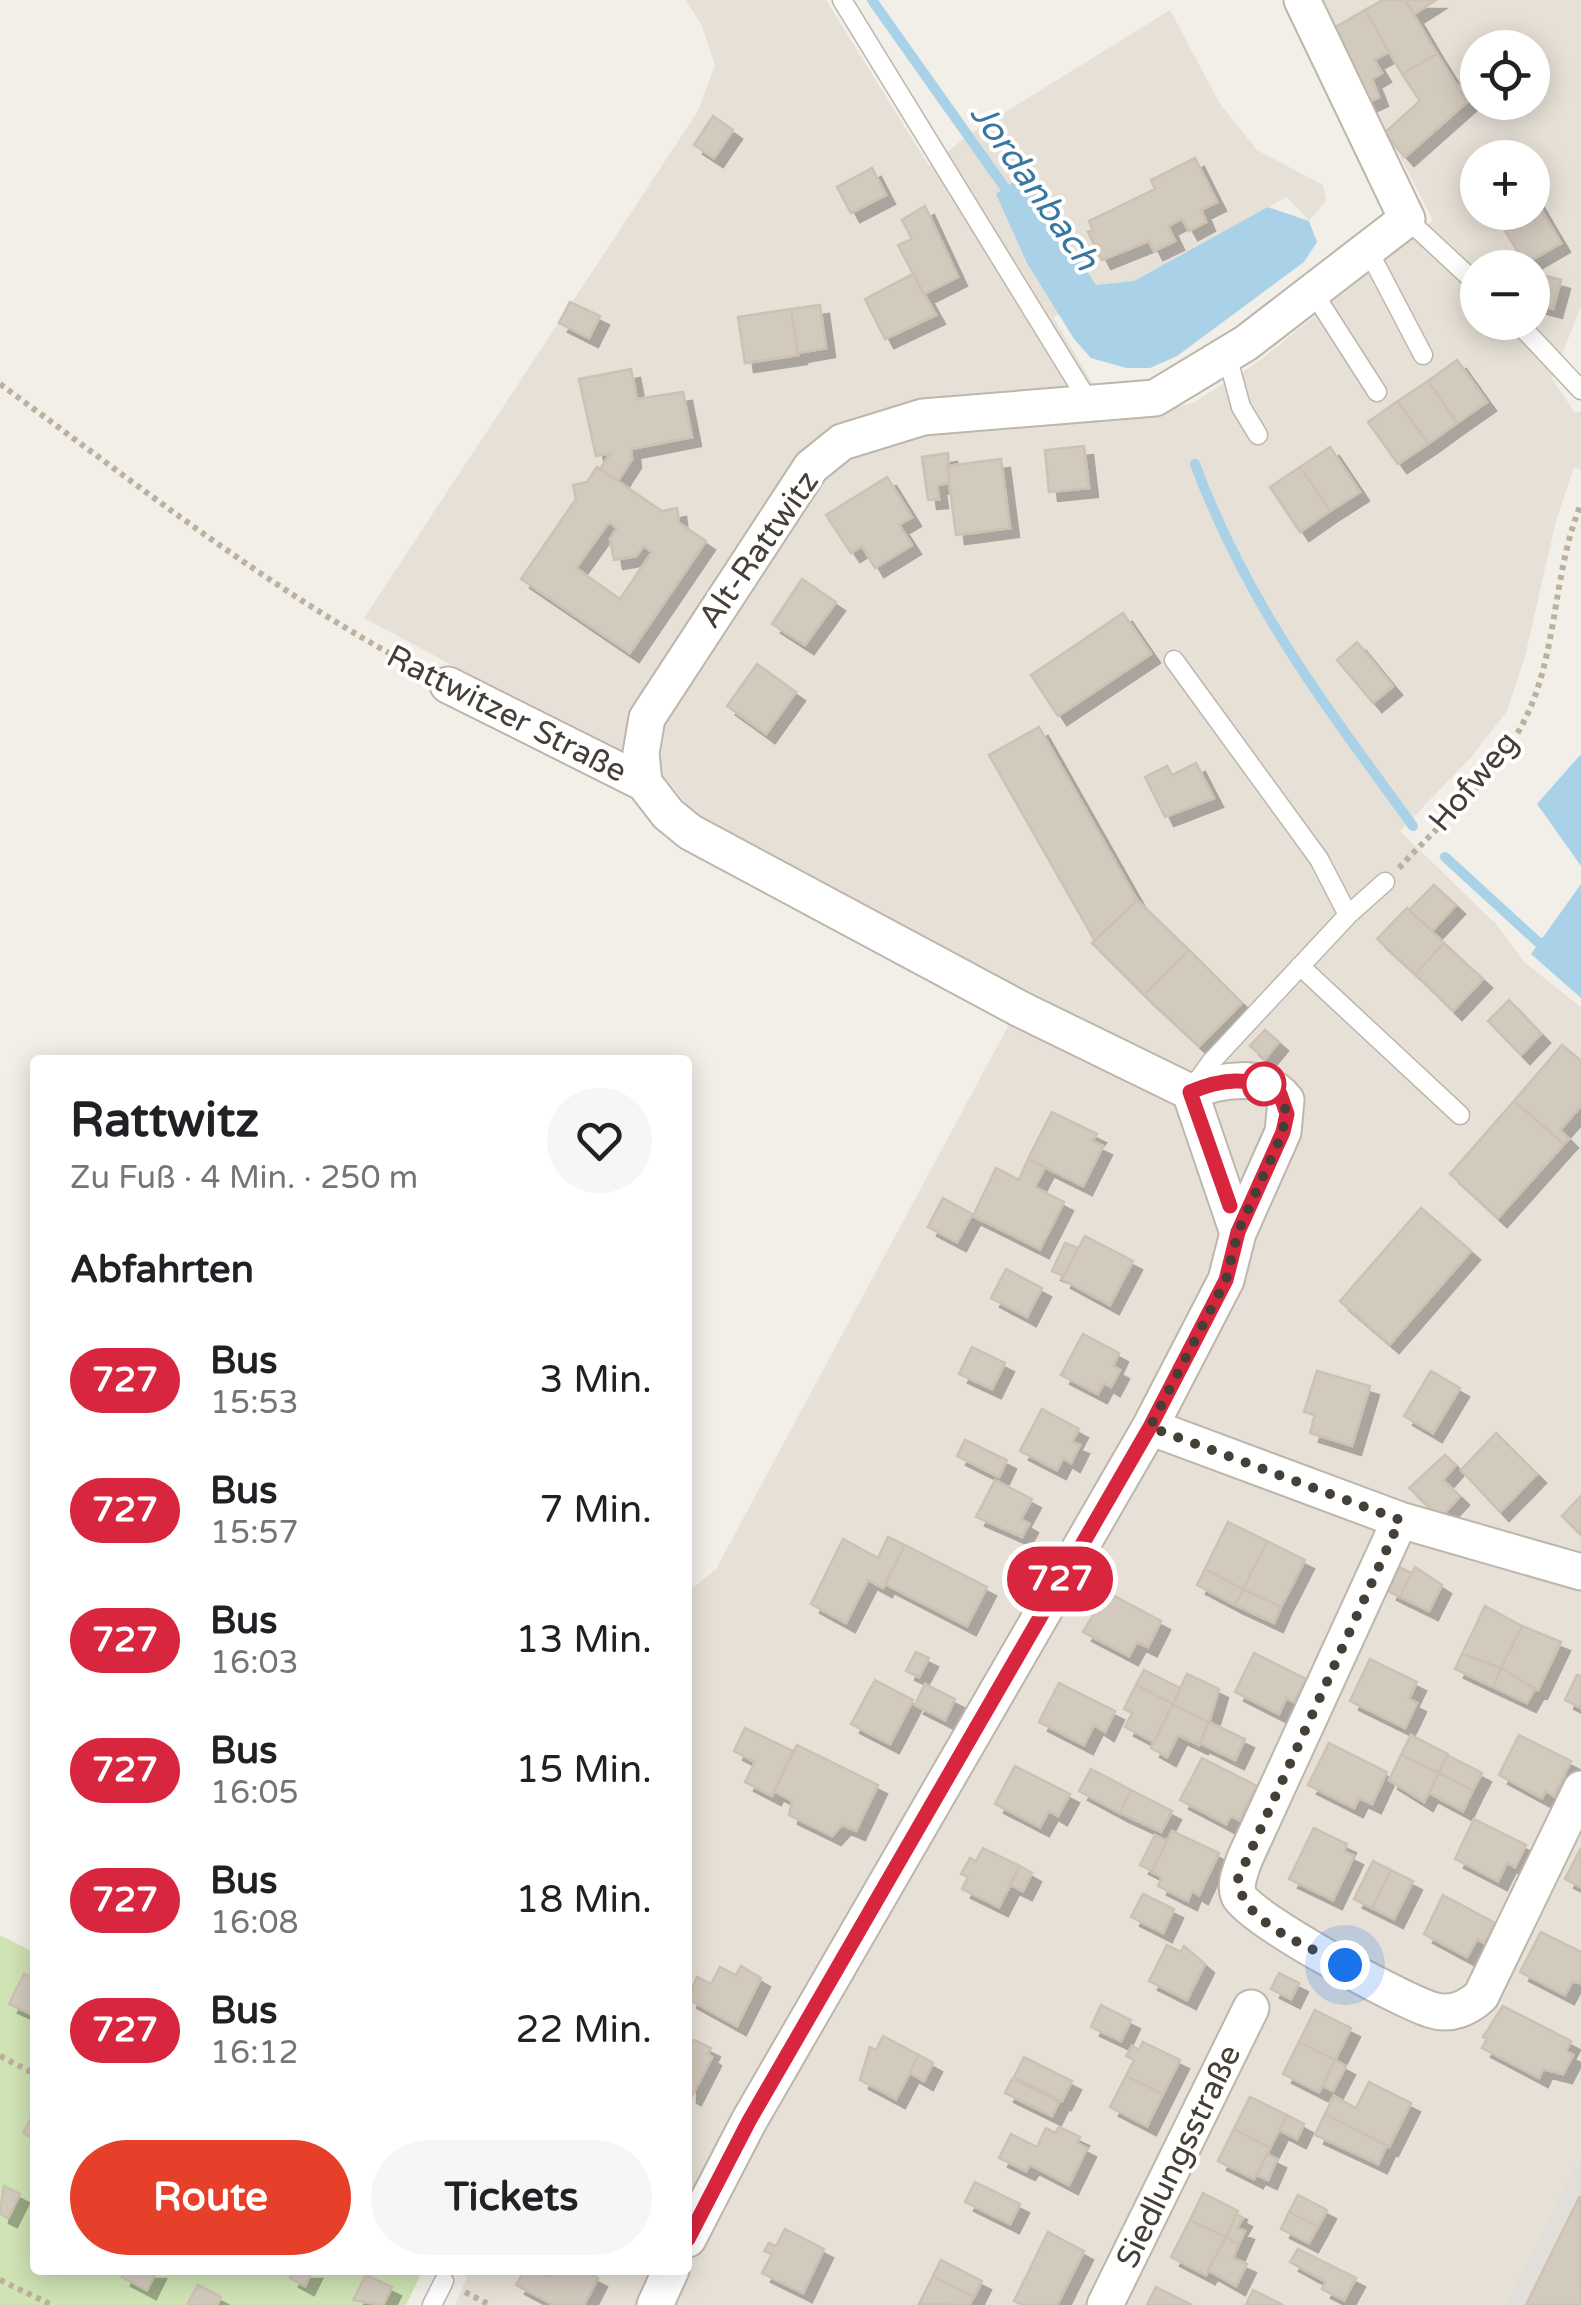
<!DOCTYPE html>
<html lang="de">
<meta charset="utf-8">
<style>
:root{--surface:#fff;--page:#f6f6f6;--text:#202124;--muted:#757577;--accent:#e6402b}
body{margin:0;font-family:"Varela Round",sans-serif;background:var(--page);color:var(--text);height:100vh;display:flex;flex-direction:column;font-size:38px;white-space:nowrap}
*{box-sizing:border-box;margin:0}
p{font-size:32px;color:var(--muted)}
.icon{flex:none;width:55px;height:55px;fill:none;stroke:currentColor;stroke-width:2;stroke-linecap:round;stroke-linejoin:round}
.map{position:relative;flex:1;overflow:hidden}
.drawer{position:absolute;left:30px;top:1055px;width:662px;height:1220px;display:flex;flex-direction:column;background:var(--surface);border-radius:10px;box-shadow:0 5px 25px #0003}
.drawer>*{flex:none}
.badge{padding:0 20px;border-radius:32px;font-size:35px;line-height:65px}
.fabs{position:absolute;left:1460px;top:30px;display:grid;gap:20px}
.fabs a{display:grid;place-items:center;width:90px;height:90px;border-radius:50%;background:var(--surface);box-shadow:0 5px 25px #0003;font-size:50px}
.you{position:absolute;width:50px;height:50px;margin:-25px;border:8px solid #fff;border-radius:50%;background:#1a73e8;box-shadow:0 0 0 15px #1a73e833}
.map>.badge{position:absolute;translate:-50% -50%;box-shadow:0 0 0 5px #fff}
h2{padding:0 40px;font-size:38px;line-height:90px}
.round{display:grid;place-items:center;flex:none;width:105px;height:105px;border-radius:52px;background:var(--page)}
.head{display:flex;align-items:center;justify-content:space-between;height:170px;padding:0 40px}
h1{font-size:48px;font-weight:700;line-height:75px}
.cta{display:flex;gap:20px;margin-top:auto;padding:20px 40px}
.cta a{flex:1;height:115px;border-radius:60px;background:var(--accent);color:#fff;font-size:40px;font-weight:700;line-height:115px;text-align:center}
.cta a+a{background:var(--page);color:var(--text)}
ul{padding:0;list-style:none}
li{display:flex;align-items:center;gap:30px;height:130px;padding:0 40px}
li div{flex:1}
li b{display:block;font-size:38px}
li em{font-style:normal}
li .badge{min-width:110px;font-weight:700;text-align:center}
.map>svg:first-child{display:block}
.residential{fill:#e6e0d6;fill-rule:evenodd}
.industrial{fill:#e2ded9}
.green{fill:#cfe3b4}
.water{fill:#a9d2e9}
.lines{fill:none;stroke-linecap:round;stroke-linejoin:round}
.stream{stroke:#a9d2e9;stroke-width:10}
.building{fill:#d3cabe;stroke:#cdc1b2;stroke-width:2.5;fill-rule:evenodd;filter:url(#shadow)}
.service-casing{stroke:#bdb6ab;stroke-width:21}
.minor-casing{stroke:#bdb6ab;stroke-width:39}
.path{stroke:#bdb19e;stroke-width:6;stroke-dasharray:5 5;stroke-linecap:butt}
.service{stroke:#fff;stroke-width:18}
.minor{stroke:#fff;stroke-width:35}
.line-casing{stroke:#fff;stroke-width:22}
.line{stroke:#d7263d;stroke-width:15}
.walk{stroke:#453f37;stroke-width:10;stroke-dasharray:0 18}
.stop-dot{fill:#fff;stroke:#d7263d;stroke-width:5}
.labels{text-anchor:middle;stroke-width:8;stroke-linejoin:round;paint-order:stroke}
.street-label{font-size:32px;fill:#453f37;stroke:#fff}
.water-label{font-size:35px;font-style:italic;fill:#3878a0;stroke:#fff}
</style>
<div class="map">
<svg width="1581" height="2305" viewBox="0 0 1581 2305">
<defs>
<filter id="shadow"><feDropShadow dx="9" dy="9" stdDeviation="0" flood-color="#0004"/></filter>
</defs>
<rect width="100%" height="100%" fill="#f2efe8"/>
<path class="residential" d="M686,0H826L929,166L970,134L1170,10L1220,104L1257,150L1323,185L1326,201L1309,221L1287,197L1134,281L1053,317L1115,421L1193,403L1258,362L1433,220L1318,0H1581V307L1552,379L1575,413L1581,412V470L1574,467L1556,521L1525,656L1507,711L1472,756L1400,831L1496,924L1525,963L1581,1007V2153L1506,2305H455L467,2277L453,2270H688V1592L716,1569L1026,993L696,816L667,780L364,618L698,111L715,65L702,26ZM1478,48H1532V102H1478ZM1478,158H1532V212H1478ZM1478,268H1532V322H1478Z"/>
<path class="industrial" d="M1581,2153V2305H1506Z"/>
<path class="green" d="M0,1935L35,1953V2270H423L406,2305H0Z"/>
<path class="water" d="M1014,181L1032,188L1096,285L1134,281L1268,207L1309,221L1317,242L1304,262L1177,356L1150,368H1126L1091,358L1074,339L1027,263L996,194Z
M1581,754V866L1537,804Z
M1581,884V998L1531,954Z"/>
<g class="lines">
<path class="stream" d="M872,0L1010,195
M1195,464C1248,606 1325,705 1413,826
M1445,857L1539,943L1551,942"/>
</g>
<path class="building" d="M1383,0H1405L1437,54L1402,74L1365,10Z
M1405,0H1436L1414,14Z
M1365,10L1389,52L1374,60L1382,73L1372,79L1379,97L1364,104L1334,28Z
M1437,54L1467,102L1405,157L1384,133L1420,101L1402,74Z
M1472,75L1478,92L1467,102L1457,87Z
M713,116L733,130L714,158L694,145Z
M1195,158L1217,202L1201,210L1206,222L1189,231L1182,219L1168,226L1175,241L1154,251L1149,241L1102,260L1088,232L1093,230L1089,221L1155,189L1151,180Z
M872,168L886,195L851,213L837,187Z
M1532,194L1561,243L1525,264L1494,212H1532Z
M925,206L958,277L924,294L898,245L912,239L902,220Z
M913,274L936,315L885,339L865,299Z
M1542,275L1561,280L1553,309L1532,303V285L1538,287Z
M570,302L600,316L589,338L559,323Z
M820,305L826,348L798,353L791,309Z
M791,309L798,355L745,363L738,317Z
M1457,360L1487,402L1457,423L1428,381Z
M631,369L637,399L683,392L692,437L631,449L632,459L618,481L600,469L611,453L596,456L579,379Z
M1428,381L1457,423L1428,444L1398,401Z
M1398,401L1428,444L1398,464L1368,422Z
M1084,446L1089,488L1049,492L1045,450Z
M1330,447L1360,492L1330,511L1300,467Z
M948,453L949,483L937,485L939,499L928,500L922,457Z
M1001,459L1010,528L956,535L947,466Z
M597,467L662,511L677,508L679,523L706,541L630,653L521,579L576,499L573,485L587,482ZM609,522L617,528L610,539L614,560L636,556L644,546L652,552L620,599L576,568Z
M1300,467L1330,511L1300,532L1270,487Z
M887,477L912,517L899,525L912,545L875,568L862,546L851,553L826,515Z
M802,579L836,602L805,645L772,624Z
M1123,613L1151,654L1058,716L1031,675Z
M1357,642L1393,686L1373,703L1337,660Z
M757,664L796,692L766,734L727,706Z
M1039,727L1137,900L1095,941L989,755Z
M1196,763L1214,798L1165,817L1145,777L1167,766L1172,775Z
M1434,885L1456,905L1432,931L1409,910Z
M1137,900L1189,950L1144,995L1092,943Z
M1407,908L1444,943L1415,974L1377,939Z
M1444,943L1483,979L1453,1011L1415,974Z
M1189,950L1242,1003L1199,1046L1144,995Z
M1509,1000L1541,1034L1521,1055L1488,1021Z
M1265,1030L1279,1042L1265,1059L1250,1046Z
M1562,1045L1581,1061V1106L1560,1130L1569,1139L1564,1144L1514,1101Z
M1514,1101L1564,1144L1498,1218L1450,1174Z
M1052,1112L1097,1134L1092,1141L1103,1146L1083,1186L1028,1159Z
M1028,1159L1045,1167L1035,1187L1064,1202L1040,1249L973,1216L996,1168L1019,1180Z
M943,1198L972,1214L957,1242L928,1227Z
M1421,1208L1471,1251L1390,1344L1340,1301Z
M1085,1236L1133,1261L1110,1305L1062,1279Z
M1065,1243L1078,1248L1064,1276L1052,1271Z
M1006,1269L1042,1288L1027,1317L991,1298Z
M1083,1334L1119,1353L1113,1366L1120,1370L1111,1387L1104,1383L1098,1394L1061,1375Z
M972,1347L1005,1363L992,1389L959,1374Z
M1317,1371L1370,1386L1352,1446L1310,1433L1315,1415L1304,1412Z
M1431,1371L1460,1388L1433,1433L1404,1416Z
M1042,1409L1079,1429L1072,1442L1080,1445L1071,1463L1063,1458L1057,1470L1020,1451Z
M1496,1433L1537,1474L1500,1512L1461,1470Z
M965,1440L1007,1460L999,1477L957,1456Z
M1445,1455L1456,1465L1443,1480L1460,1496L1441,1517L1409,1488Z
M995,1480L1032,1499L1021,1519L1029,1524L1022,1537L976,1517Z
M1581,1496V1535L1562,1516Z
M1228,1522L1267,1541L1243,1589L1205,1569Z
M888,1537L905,1545L883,1588L868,1580L846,1623L811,1604L843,1539L878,1558Z
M1267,1541L1305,1560L1281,1607L1243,1589Z
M905,1545L987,1587L967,1626L885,1584Z
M1399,1567L1412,1573L1400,1597L1388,1591Z
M1415,1567L1442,1585L1429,1611L1400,1597Z
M1205,1569L1243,1589L1235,1605L1197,1585Z
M1243,1589L1281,1607L1274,1623L1235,1605Z
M1107,1592L1161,1621L1148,1647L1137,1642L1129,1656L1083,1632Z
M1485,1606L1522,1626L1501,1668L1462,1654Z
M1522,1626L1561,1642L1538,1690L1501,1668Z
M916,1652L929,1658L919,1677L906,1671Z
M1254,1653L1306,1679L1294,1702L1286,1698L1279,1714L1235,1692Z
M1462,1654L1501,1668L1493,1687L1455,1669Z
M1370,1659L1417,1682L1409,1699L1417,1703L1405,1728L1350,1701Z
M1501,1668L1535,1689L1527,1703L1493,1687Z
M1144,1670L1180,1688L1173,1704L1136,1685Z
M1187,1674L1219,1689L1209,1722L1173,1704Z
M1577,1675L1581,1676V1708L1565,1700Z
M875,1680L913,1700L890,1744L851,1724Z
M1059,1683L1115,1711L1105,1732L1094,1725L1084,1745L1039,1722Z
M925,1684L955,1699L945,1720L915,1705Z
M1136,1685L1173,1704L1154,1742L1125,1727L1132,1713L1124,1709Z
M1173,1704L1209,1722L1199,1745L1178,1735L1167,1757L1151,1748Z
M1209,1722L1245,1739L1235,1760L1200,1743Z
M745,1728L793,1751L772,1796L745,1782L755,1762L734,1751Z
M1411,1735L1448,1754L1439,1773L1401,1755Z
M1519,1735L1571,1761L1554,1796L1546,1791L1542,1798L1499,1775Z
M1329,1743L1387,1772L1372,1804L1359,1798L1354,1808L1308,1785Z
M797,1745L878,1785L856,1831L842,1825L832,1836L789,1815L792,1801L774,1791Z
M1401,1755L1439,1773L1424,1802L1389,1780Z
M1447,1755L1482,1773L1473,1790L1439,1773Z
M1202,1758L1257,1786L1239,1820L1231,1816L1226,1824L1180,1800Z
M1015,1766L1070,1794L1058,1816L1049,1811L1040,1827L995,1804Z
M1091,1769L1131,1790L1120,1813L1079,1791Z
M1439,1773L1473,1790L1463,1811L1429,1793Z
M1131,1790L1172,1811L1161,1832L1120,1813Z
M1474,1819L1526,1845L1515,1867L1507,1863L1498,1881L1455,1859Z
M1314,1828L1347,1844L1344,1851L1354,1856L1333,1900L1289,1879Z
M1172,1831L1219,1853L1199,1895L1192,1891L1188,1901L1158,1886L1162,1877L1152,1872Z
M1155,1835L1167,1841L1152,1871L1140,1865Z
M983,1848L1020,1866L999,1907L962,1889L968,1877L961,1874L970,1858L976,1861Z
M1581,1848V1887L1565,1879Z
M1373,1861L1391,1870L1372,1908L1354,1899Z
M1020,1866L1032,1873L1023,1891L1010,1885Z
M1391,1870L1413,1881L1394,1919L1372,1908Z
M1143,1894L1174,1909L1163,1933L1131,1917Z
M1443,1895L1495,1923L1484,1943L1477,1939L1467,1957L1424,1934Z
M1541,1932L1581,1952V1983L1572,1982L1565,1995L1520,1972Z
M1167,1945L1181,1952L1184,1946L1205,1964L1187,2000L1149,1981Z
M741,1966L761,1978L737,2026L688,1999L697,1977L711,1984L720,1967L736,1975Z
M1279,1973L1299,1983L1291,1999L1271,1989Z
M24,1974L35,1979L31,2014L9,2004Z
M1101,2005L1131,2020L1121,2041L1091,2027Z
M1503,2006L1571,2041L1566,2051L1573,2055L1563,2074L1543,2069L1539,2078L1482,2048L1487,2039L1483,2037Z
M1315,2010L1351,2028L1335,2060L1299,2042Z
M883,2036L919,2055L896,2099L860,2080L870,2047L876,2050Z
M694,2040L711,2048L708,2054L712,2057L692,2096L688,2094V2044Z
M1143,2042L1180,2060L1163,2094L1126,2076L1134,2060L1126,2056L1132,2046L1139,2050Z
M1299,2042L1335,2060L1319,2092L1283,2074Z
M919,2055L933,2063L924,2081L910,2073Z
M1024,2057L1072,2081L1062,2101L1014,2077Z
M1335,2060L1346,2066L1333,2091L1323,2086Z
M1126,2076L1163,2094L1147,2126L1110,2107Z
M1012,2079L1059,2102L1052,2116L1005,2093Z
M1369,2082L1411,2103L1389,2147L1325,2114L1334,2096L1356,2108Z
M1250,2097L1287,2115L1270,2148L1234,2129Z
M35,2111V2139L23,2133Z
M1325,2114L1387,2145L1378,2164L1315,2135Z
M1287,2115L1304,2124L1297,2139L1279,2130Z
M1059,2127L1080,2137L1077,2143L1087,2148L1069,2185L1030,2165L1026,2171L999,2158L1011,2134L1037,2147L1046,2128L1055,2133Z
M1234,2129L1270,2148L1254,2179L1218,2161Z
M1267,2154L1277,2159L1268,2180L1257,2175Z
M975,2182L1020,2204L1010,2224L965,2202Z
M4,2186L20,2194L8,2218L0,2214Z
M1203,2193L1238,2211L1226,2237L1190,2220Z
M1298,2195L1327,2210L1318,2227L1289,2212Z
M1580,2196L1581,2305H1526Z
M1289,2212L1318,2227L1309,2243L1281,2229Z
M1236,2214L1243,2218L1237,2228L1245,2231L1239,2244L1226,2237Z
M1190,2220L1226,2237L1206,2275L1171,2257Z
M785,2229L824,2249L803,2293L762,2273L772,2254L764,2251L769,2243L776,2246Z
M1048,2232L1084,2251L1057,2305H1023L1014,2301Z
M1226,2237L1239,2244L1233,2258L1247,2264L1236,2286L1208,2270Z
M1298,2249L1356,2278L1344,2300L1322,2289L1326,2282L1290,2262Z
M941,2260L982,2281L974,2297L933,2276Z
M125,2270H157L147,2290L122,2277Z
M294,2270H313L305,2286L290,2278Z
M525,2270L550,2276L553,2270H583L598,2278L584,2305H554L516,2285Z
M366,2275L392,2287L383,2305L353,2300Z
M933,2276L974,2297L969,2305L919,2304Z
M198,2285L221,2297L217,2305H187Z
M1156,2287L1192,2305H1147Z
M1253,2290L1283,2305H1246Z"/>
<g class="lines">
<defs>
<path id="service" d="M842,0L1089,402
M1407,219L1478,285
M1368,250L1423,355
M1313,292L1377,392
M1517,322L1581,390
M1227,355L1241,407L1258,435
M1174,660L1319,859L1348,915
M1300,966L1460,1115
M1193,1087L1211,1062L1348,915L1385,882
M432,2305L444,2281"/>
<path id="minor" d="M448,685L644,783L668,814L690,832L1020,1009L1190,1092L1238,1233
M644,783L641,753L647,718L811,467L842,442L923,417L1155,398L1246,343L1407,219L1302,0
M1150,1427L1400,1520L1581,1572
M1400,1520L1245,1858C1241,1870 1234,1884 1239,1896C1249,1919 1404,2002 1432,2010C1451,2016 1468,2008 1481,1996L1581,1789
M688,2239L749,2121L1150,1427L1226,1280L1238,1233L1283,1132L1286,1100C1264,1071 1219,1080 1190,1092
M655,2305L671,2270
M1105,2305L1251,2008"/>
</defs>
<use href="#service" class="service-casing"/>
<use href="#minor" class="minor-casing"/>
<path class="path" d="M0,384C138,485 269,590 420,670
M1399,868C1443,820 1506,768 1531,706C1558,641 1554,569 1581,504
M0,2056L35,2074
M0,2280L52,2305
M465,2292L490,2305"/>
<use href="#service" class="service"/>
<use href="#minor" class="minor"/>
</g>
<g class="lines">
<defs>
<path id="line" d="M688,2239L749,2121L1150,1427L1226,1280L1238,1232L1283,1132L1287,1114L1280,1094C1251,1075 1221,1079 1190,1092L1230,1206"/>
</defs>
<use href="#line" class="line-casing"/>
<use href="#line" class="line"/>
<path class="walk" d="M1264,1084L1286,1100L1283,1132L1238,1232L1226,1280L1150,1427L1400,1520L1238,1879C1240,1923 1310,1947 1345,1965"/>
</g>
<circle class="stop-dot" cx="1264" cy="1084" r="20"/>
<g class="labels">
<g class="street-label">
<text transform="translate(758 549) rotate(-55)" y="11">Alt-Rattwitz</text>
<text transform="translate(507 713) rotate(27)" y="11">Rattwitzer Straße</text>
<text transform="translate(1473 781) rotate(-50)" y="11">Hofweg</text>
<text transform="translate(1178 2156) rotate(-64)" y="11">Siedlungsstraße</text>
</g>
<g class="water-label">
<text transform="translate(1035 186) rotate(55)" y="12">Jordanbach</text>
</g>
</g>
</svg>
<div class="fabs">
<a><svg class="icon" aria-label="locate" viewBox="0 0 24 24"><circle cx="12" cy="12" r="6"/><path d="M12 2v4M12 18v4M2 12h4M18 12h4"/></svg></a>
<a>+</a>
<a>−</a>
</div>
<div class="you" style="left:1345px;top:1965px"></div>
<b class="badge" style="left:1060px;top:1579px;background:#d7263d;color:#fff">727</b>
<section class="drawer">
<div class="head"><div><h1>Rattwitz</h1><p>Zu Fuß · 4 Min. · 250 m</p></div><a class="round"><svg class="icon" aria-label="heart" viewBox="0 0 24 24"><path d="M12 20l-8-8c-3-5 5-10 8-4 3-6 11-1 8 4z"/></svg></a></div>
<h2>Abfahrten</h2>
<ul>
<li><span class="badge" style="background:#d7263d;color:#fff">727</span><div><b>Bus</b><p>15:53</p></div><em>3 Min.</em></li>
<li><span class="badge" style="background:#d7263d;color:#fff">727</span><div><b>Bus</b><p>15:57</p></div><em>7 Min.</em></li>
<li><span class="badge" style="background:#d7263d;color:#fff">727</span><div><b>Bus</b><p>16:03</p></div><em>13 Min.</em></li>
<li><span class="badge" style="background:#d7263d;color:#fff">727</span><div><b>Bus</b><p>16:05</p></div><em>15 Min.</em></li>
<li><span class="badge" style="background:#d7263d;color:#fff">727</span><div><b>Bus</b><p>16:08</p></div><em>18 Min.</em></li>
<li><span class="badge" style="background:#d7263d;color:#fff">727</span><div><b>Bus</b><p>16:12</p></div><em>22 Min.</em></li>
</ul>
<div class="cta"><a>Route</a><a>Tickets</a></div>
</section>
</div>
